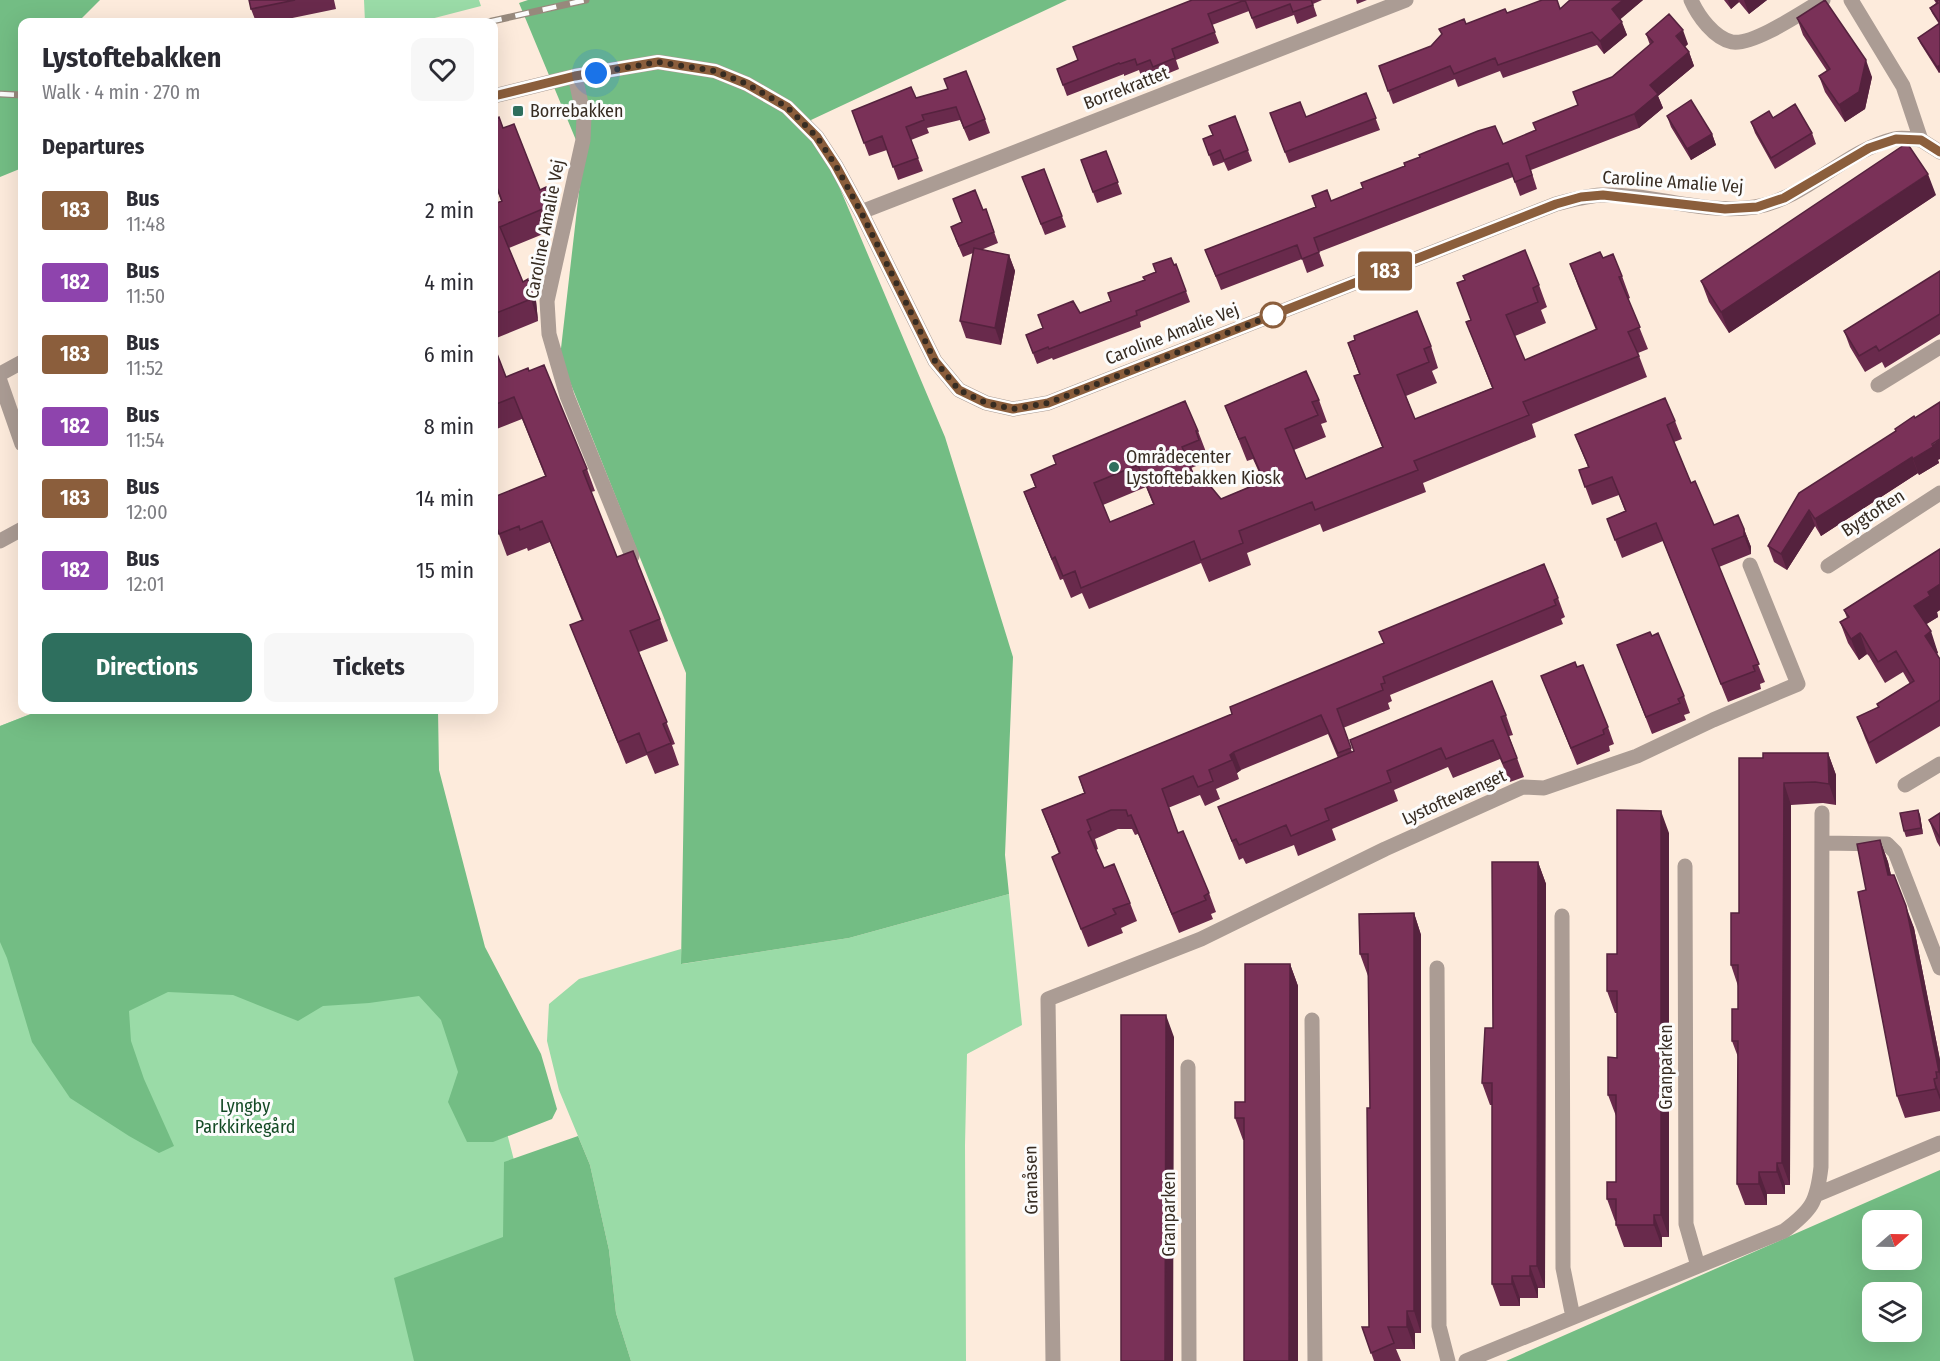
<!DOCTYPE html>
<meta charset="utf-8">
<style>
:root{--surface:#fff;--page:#f7f7f7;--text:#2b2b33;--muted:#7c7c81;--accent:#2e6f5e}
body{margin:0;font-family:"Fira Sans Condensed",sans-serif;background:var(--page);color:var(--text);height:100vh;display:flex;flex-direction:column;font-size:22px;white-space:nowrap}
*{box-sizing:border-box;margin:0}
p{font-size:20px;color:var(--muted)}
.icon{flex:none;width:33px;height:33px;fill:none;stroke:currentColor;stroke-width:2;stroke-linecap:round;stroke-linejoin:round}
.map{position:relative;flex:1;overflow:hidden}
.sheet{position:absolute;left:18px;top:18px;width:480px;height:696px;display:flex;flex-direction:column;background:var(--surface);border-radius:12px;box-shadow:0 6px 24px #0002}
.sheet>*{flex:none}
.badge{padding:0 12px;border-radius:4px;font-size:21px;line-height:39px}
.needle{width:39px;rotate:70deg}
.controls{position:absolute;left:1862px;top:1210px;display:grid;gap:12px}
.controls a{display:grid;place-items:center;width:60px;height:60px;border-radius:12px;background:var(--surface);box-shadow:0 6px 24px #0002;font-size:30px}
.you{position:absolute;width:30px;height:30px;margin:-15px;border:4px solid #fff;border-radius:50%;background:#1a73e8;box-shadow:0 0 0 9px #1a73e833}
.map>.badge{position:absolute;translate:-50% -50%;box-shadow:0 0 0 3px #fff}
h2{padding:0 24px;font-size:22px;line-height:54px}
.round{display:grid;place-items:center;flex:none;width:63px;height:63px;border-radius:12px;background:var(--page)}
.overview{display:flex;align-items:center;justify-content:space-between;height:102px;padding:0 24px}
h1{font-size:28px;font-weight:700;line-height:45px}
.primary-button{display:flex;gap:12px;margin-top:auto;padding:12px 24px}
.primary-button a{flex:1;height:69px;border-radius:12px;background:var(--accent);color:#fff;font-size:24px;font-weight:700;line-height:69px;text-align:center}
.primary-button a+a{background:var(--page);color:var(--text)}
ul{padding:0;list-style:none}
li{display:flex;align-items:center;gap:18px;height:72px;padding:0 24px}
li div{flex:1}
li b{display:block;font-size:22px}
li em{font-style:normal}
li .badge{min-width:66px;font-weight:700;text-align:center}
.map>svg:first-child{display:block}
.green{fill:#9adba7}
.forest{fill:#73bd84;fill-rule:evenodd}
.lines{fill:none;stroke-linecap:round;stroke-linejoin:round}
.minor{stroke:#ab9c94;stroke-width:15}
.rail-casing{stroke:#97897c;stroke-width:7}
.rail{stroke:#fcfcfc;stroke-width:4.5;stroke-dasharray:14;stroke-linecap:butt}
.wall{fill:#692a4c;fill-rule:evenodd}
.shaded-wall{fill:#55223e}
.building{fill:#7a3158;stroke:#55223e;stroke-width:1.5;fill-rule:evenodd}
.line-casing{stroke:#fff;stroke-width:14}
.line{stroke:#8b5e3c;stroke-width:9}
.walk{stroke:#372c22;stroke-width:6;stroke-dasharray:0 10.8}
.poi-dot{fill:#2e6f5e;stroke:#fcfcfc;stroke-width:2}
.stop-dot{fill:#fff;stroke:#8b5e3c;stroke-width:3}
.labels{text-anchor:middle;stroke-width:6;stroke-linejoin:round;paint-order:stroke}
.street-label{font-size:18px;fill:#372c22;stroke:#fcfcfc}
.poi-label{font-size:18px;fill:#372c22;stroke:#fcfcfc;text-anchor:start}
.park-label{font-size:18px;fill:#144a25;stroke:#fcfcfc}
</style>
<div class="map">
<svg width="1940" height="1361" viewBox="0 0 1940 1361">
<rect width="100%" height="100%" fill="#fdebdc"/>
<path class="green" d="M364,0H479L481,6L419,22H365Z
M41,710H357L493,1079L538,1253L579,1361H0V726Z
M1009,894L1022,1025L967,1054L965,1145L966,1361H631L616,1313L609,1250L590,1165L559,1090L547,1041L549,1004L579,979L681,949L682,964L849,938Z"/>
<path class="forest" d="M0,0H100L78,22H22V168L0,177Z
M528,0H1067L811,120L945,437L1013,657L1005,855L1009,894L849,938L681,964L686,673L560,357L583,157L519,3Z
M41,710H438L439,770L485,947L541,1054L557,1109L552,1119L493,1142H467L448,1102L458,1072L441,1020L419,996L369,1003L323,1006L298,1021L233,995L168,992L129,1011L131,1041L144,1079L174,1146L159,1153L129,1136L70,1098L32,1042L7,958L0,942V726Z
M578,1136L590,1165L609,1250L616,1313L631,1361H414L394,1278L503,1237L504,1162Z
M1940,1170V1361H1506ZM1872,1221H1911V1260H1872ZM1872,1293H1911V1332H1872Z"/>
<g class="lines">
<path class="minor" d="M1691,0C1698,16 1714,38 1732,42C1753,46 1804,11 1823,0
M1851,0L1903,86L1921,140L1940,152
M575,76L584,117L583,140L547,301L549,334L567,396L632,556
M494,96L575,76L658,62L715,71L747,84L787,107L817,137L836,166L861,212L935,361L959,390L986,403L1013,409L1048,403L1556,204C1571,200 1586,196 1601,195C1653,193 1704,215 1755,207C1805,199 1844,151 1894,139C1902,137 1913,139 1921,140
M861,212L1406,0
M0,374L22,362
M0,381L22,444
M1878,385L1940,347
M0,541L22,529
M1828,566L1940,493
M1905,785L1940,764
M1823,843L1887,844L1895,852L1940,968
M1685,866L1686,1224L1698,1266
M1562,916L1563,1268L1573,1317
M1437,968L1439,1326L1448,1361
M1312,1020L1315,1361
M1188,1067L1189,1361
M1818,1194L1940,1143
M1053,1361L1048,999L1201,939L1385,849L1523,787L1544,788L1637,756L1713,720L1798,684L1750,565
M1466,1361L1784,1231C1812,1210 1817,1202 1821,1167L1822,813"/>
<defs>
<path id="rail" d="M488,22L586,0
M0,94L22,95"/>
</defs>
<use href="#rail" class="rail-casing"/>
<use href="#rail" class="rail"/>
</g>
<path class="wall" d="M249,0H334L336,9L273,22H256L251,9Z
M1192,0H1322L1313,4L1317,16L1297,24L1294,15L1256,29L1249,11L1212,25L1219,43L1176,60L1179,69L1157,78L1154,71L1141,76L1139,70L1124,76V74L1067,96L1057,69L1078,61Z
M1356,0H1367L1357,4Z
M1643,0L1620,19L1627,35L1604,54L1597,45L1503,78L1500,71L1458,87L1455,79L1393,104L1379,66L1431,46L1466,24L1507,13Z
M1724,0H1767L1749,14L1739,2L1731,9Z
M1934,0H1940V72L1939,73L1920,43L1918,38L1939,24L1932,13L1930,8L1936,3Z
M1797,18L1872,77L1865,109L1845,122L1825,92L1819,76L1827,71L1803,35Z
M1646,34L1688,44L1685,47L1689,52L1694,66L1658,96L1663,108L1639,128L1531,170L1537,189L1520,196L1513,177L1319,252L1324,266L1307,273L1302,259L1221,290L1205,250L1331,201L1503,144L1536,131L1578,105L1650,45Z
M948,89L985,119L990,133L969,141L960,120L927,128L929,133L911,140L923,171L898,180L887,150L869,156L852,111L916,98Z
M1366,93L1380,130L1289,163L1270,113L1306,117Z
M1235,116L1252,161L1228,171L1224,162L1213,166L1203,139L1213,135Z
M1667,116L1712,134L1716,145L1691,160L1671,127Z
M1773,118L1812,133L1816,144L1775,169L1755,133L1751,122Z
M494,120L503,128L556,215L553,230L509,248L523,282L536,301L538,321L494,339V204L501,201L494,182Z
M1106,151L1122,194L1097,203L1081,160Z
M1044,169L1066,227L1045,235L1022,177Z
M1936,195L1729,333L1709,302L1701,281Z
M986,209L998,243L981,250L1009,255L1015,271L1001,345L966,338L960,321L973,253L963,257L955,238L962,222Z
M1603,258L1622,276L1630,298L1628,299L1648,349L1638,353L1647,377L1532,424L1536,437L1423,483L1426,492L1323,532L1320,524L1247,553L1251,565L1209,582L1201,563L1089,609L1082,593L1071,598L1063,579L1060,580L1032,513L1024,492L1035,487L1031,475L1198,431L1206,452L1204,453L1207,462L1191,468L1197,483L1221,499L1263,481L1253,459L1247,461L1225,406L1319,400L1327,422L1321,424L1326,437L1294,450L1306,479L1382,447L1362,398L1354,376L1359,374L1348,343L1431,346L1438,368L1432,371L1437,383L1406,396L1415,419L1492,388L1466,322L1471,320L1457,283L1539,285L1547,307L1541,310L1546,323L1515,336L1525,360L1596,330L1578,286L1570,264ZM1146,487L1153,504L1110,522L1103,505Z
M1176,264L1190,302L1140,322L1141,327L1053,360L1052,358L1037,364L1026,335L1111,301L1145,280Z
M1940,271V334L1885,368L1882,362L1865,372L1850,347L1844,331Z
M494,346L506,377L529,371L587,469L595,491L591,492L617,557L660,619L668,641L639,652L675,744L672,745L679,765L655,774L647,755L626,764L570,625L582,621L550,542L528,551L527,548L507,556L494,521L545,476L522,419L494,430Z
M1675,421L1682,439L1674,442L1691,483L1714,525L1744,529L1751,547V554L1719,567L1765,682L1760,684L1761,689L1728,702L1663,541L1622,558L1607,519L1625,511L1619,495L1592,505L1579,470L1588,467L1575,435Z
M1895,429L1938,460L1939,463L1919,475L1918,473L1821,536L1815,526L1787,570L1774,562L1768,546L1896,431Z
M1940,549V610L1937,612L1938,617L1926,624L1938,653L1936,654L1940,659V726L1876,764L1865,738L1857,717L1878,708L1877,704L1910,684L1903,672L1885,683L1869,656L1867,654L1859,660L1848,643L1840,622L1847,618L1844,610Z
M1558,598L1565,617L1561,619L1563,624L1390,695L1392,701L1388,703L1390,709L1343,728L1352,752L1354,751L1350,740L1506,715L1513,735L1509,736L1524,777L1510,782L1500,759L1453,778L1448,767L1394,790L1398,801L1332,829L1336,840L1298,856L1294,845L1246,864L1243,858L1239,860L1218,807L1338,758L1328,734L1241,770L1237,773L1239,779L1216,789L1220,799L1205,806L1200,795L1168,808L1178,833L1209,893L1216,912L1211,914L1213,919L1179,933L1138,834L1135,835L1132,829H1118L1095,839L1098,849L1096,850L1104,868L1130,903L1137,921L1121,928L1123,933L1088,947L1052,857L1059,854L1042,810L1084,793L1079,777L1232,714L1384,643L1379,632Z
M1617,645L1684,696L1690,713L1684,715L1686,720L1652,734Z
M1577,667L1608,727L1614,744L1609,746L1610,751L1577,765L1541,676Z
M1828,753L1836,775V805L1823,803L1791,805L1790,1185H1785V1194H1767V1205H1745L1737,1184L1738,1057L1732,1041L1738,1009V986L1731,965L1763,758Z
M1918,810L1920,815L1923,834L1906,837L1904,831Z
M1940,813V847L1937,842L1929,820Z
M1669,833V1237H1662V1247H1624L1616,1225V1221H1615L1607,1199L1616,1182V1116L1608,1095L1617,1058V1013H1615L1607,991L1617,954Z
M1880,840L1888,862L1891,875L1914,928L1940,1060V1111L1905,1118L1897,1096L1866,890Z
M1538,862L1546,884L1545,1288H1538V1298H1520V1306H1500L1492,1284V1105H1490L1482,1083L1493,1028Z
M1414,913L1421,935V1333H1415V1349H1396L1401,1361H1374L1362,1327H1369L1370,1108L1368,976L1360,954Z
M1290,964L1298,986V1361H1244V1140H1243L1235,1118L1245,1102Z"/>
<path class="shaded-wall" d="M1623,0H1643L1616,23L1612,9Z
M1728,0H1738L1739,2L1731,9Z
M1744,0H1767L1749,14Z
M1622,22L1627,35L1604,54L1600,41Z
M1683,30L1688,44L1681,50L1676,36Z
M1689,52L1694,66L1658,96L1663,108L1639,128L1634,114L1650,85Z
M1866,60L1872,77L1865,109L1845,122L1839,105Z
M1940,65V72L1939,73L1937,67Z
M1712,134L1716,145L1691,160L1687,149Z
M1928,174L1936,195L1729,333L1721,312Z
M548,193L556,215L553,230L545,208Z
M1009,255L1015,271L1001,345L995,328Z
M528,279L536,301L538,321L531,299Z
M1940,439V459L1938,460L1939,463L1919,475L1913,459Z
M1912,457L1918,473L1821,536L1815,519Z
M1809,510L1815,526L1787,570L1781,554Z
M1744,529L1751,547V554L1744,536Z
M1940,584V610L1937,612L1938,617L1922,627L1914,606L1928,592Z
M1931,631L1938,653L1932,657L1925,636Z
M1860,633L1867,654L1859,660L1851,639Z
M1234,752L1241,770L1237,773L1230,755Z
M1828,753L1836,775V805L1829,784Z
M1784,783L1791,805L1790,1185L1782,1163Z
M1918,810L1920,815L1923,834L1921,828Z
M1661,811L1669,833V1237L1661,1215Z
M1880,840L1888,862L1896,897L1888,875Z
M1538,862L1546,884L1545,1288L1537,1266Z
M1906,906L1914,928L1940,1060V1076Z
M1414,913L1421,935V1333L1414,1311Z
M1290,964L1298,986V1361H1289Z
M1166,1015L1174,1037L1173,1361H1165Z
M1934,1079L1940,1095V1100L1936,1089Z
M1777,1163L1785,1185V1194L1777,1172Z
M1759,1172L1767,1194V1205L1759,1184Z
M1654,1215L1662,1237V1247L1654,1225Z
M1530,1266L1538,1288V1298L1530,1276Z
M1512,1276L1520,1298V1306L1512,1284Z
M1407,1311L1415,1333V1349L1407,1327Z"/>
<path class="building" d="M249,0H295L251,9Z
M1192,0H1311L1313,5L1293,12L1290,4L1252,18L1245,0L1208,14L1215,32L1172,49L1175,58L1153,67L1150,60L1137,65L1135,59L1120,64L1119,63L1063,85L1057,69L1078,60L1073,47Z
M1542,0H1557L1560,9L1570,0H1623L1612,9L1622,22L1600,41L1592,32L1498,65L1495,58L1454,74L1450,66L1388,91L1379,66L1431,46L1442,34L1439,29L1464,19L1466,24L1505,9L1507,13Z
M1825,0L1866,60L1859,92L1839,105L1819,76L1830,69L1797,18Z
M1936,0H1940V23L1930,8L1938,3Z
M1669,14L1683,30L1676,36L1689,52L1650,85L1658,94L1634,114L1526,156L1532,175L1515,182L1508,163L1314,238L1319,252L1302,259L1297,245L1216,276L1205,250L1316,207L1312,196L1327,190L1331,201L1363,188L1361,183L1405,166L1404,163L1420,157L1419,155L1478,131L1495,126L1503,144L1536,130L1533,123L1578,105L1573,92L1612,77L1653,42L1646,34Z
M1940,23V65L1937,67L1918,38Z
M966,71L985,119L964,128L956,107L922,115L924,120L906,127L918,158L893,167L882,136L864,143L852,111L911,87L916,98L948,89L944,79Z
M1366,93L1376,118L1285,152L1270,113L1300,102L1306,117Z
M1691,100L1712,134L1687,149L1667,116Z
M1795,104L1812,133L1771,158L1751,122L1769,111L1773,118Z
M1235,116L1248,150L1224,160L1220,150L1209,155L1203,139L1213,135L1209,126Z
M499,117L503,128L514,124L540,190L546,187L548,193L545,208L500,227L523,282L528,279L531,299L494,314V204L502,201L494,179V120Z
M1907,143L1928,174L1721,312L1701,281Z
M1106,151L1118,182L1093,192L1081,160Z
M1044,169L1062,216L1041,224L1022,177Z
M975,190L983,210L986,209L994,232L959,246L951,227L962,222L953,199Z
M974,248L1009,255L995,328L960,321Z
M1525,250L1539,285L1533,288L1538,302L1506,315L1525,360L1597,329L1570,264L1600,252L1603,258L1613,254L1622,276L1619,277L1640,327L1628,332L1639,356L1523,402L1529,415L1414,461L1418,470L1315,510L1312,502L1239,531L1243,543L1201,560L1194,541L1081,588L1075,571L1063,576L1055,557L1052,559L1024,492L1036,487L1031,475L1056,464L1053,456L1185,401L1198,431H1196L1199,440L1182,447L1197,483L1207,482L1221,499L1264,481L1245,437L1239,439L1225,406L1306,371L1319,400L1312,402L1318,415L1285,429L1306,479L1383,447L1354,376L1360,374L1348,343L1355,340L1354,336L1417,311L1431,346L1424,349L1429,362L1397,375L1415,419L1493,388L1466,322L1471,320L1457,283L1465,280L1463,276ZM1138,465L1154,504L1110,522L1094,483Z
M1171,258L1174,265L1176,264L1186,291L1136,311L1137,315L1049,349L1048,347L1033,353L1026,335L1043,328L1038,315L1073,301L1080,313L1111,301L1108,293L1145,280L1143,277L1156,272L1153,264Z
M1940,271V314L1879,351L1876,346L1859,356L1844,331Z
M494,346L506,377L528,368L529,371L544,365L587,469L583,471L617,557L633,551L660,619L630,631L667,722L663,724L671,743L647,753L639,733L618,742L570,625L583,620L542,521L520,530L519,526L499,534L494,519V497L546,476L514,397L494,405Z
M1665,398L1675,421L1667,425L1691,483L1695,481L1714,525L1738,515L1744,529V536L1712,549L1759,664L1753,666L1755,671L1721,684L1656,523L1615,540L1607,519L1626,511L1612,477L1585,487L1579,470L1589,467L1575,435Z
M1940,402V439L1932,444L1933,447L1913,459L1912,457L1815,519L1809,510L1781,554L1768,546L1799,493L1896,431L1895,429L1914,416L1915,418Z
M1940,549V584L1928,592L1930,596L1914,606L1931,631L1925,636L1940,659V700L1869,743L1857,717L1879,707L1877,704L1914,681L1896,651L1878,662L1862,635L1860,633L1851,639L1840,622L1849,617L1844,610Z
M1544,564L1558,598L1554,600L1556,605L1383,677L1385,683L1381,684L1383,690L1337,709L1351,748L1338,753L1321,715L1234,752L1230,755L1232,760L1209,770L1213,781L1198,787L1193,776L1162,789L1178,833L1183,831L1209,893L1204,896L1206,900L1172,914L1131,815L1128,816L1126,810H1111L1087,820L1091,830L1088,832L1104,868L1114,864L1130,903L1113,909L1116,914L1081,929L1052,857L1060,853L1042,810L1085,793L1079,777L1232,714L1230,707L1384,643L1379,632Z
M1650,632L1652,636L1658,633L1684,696L1678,699L1680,703L1646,717L1617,645Z
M22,638V648L20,639Z
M1575,662L1577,667L1583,665L1608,727L1603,730L1604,734L1571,748L1541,676Z
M1492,681L1506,715L1501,717L1517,758L1503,763L1493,740L1446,759L1441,748L1387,771L1391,782L1325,809L1329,820L1291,836L1286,825L1239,845L1236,839L1232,841L1218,807L1354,751L1350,740Z
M1763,753H1828L1829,784L1815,782L1784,783L1782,1163H1777V1172H1759V1184H1737L1738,1041H1732V1009H1738V965H1731V913H1739V758H1763Z
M1617,810L1661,811V1215H1654V1225H1616V1199H1607V1182H1616V1095H1608V1057L1617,1058V991H1607V954H1617Z
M1918,810L1921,828L1904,831L1900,813Z
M1940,813V838L1929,820Z
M1880,840L1888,875H1894L1906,906L1939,1072H1936L1937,1078L1934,1079L1936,1089L1897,1096L1858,892L1866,890L1857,844Z
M1492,862H1538L1537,1266H1530V1276H1512V1284H1492V1083H1482L1485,1028H1493Z
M1414,913V1311H1407V1327H1388L1394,1343L1371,1353L1362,1327H1369L1367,1108H1370L1368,954H1360L1359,914Z
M1245,964H1290L1289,1361H1244V1118H1235V1102H1245Z
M1121,1015H1166L1165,1361H1121Z"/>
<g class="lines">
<defs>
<path id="line" d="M494,96L575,76L658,62L715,71L747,84L787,107L817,137L836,166L861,212L935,361L959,390L986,403L1013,409L1048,403L1556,204L1581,197L1603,195L1725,209L1757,207L1784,198L1869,148L1896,139L1921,140L1940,152"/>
</defs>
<use href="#line" class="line-casing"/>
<use href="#line" class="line"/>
<path class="walk" d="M596,73L658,62L715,71L747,84L787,107L817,137L836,166L861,212L935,361L959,390L986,403L1013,409L1048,403L1273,315"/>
</g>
<g class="poi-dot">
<rect x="512" y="105" width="12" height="12" rx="3"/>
<circle cx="1114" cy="467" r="6"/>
</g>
<circle class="stop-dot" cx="1273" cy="315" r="12"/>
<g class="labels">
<g class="street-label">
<text transform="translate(1126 88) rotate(-21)" y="6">Borrekrattet</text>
<text transform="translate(1673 182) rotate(4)" y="6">Caroline Amalie Vej</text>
<text transform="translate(545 229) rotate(-79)" y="6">Caroline Amalie Vej</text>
<text transform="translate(1172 334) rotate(-21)" y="6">Caroline Amalie Vej</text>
<text transform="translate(1873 513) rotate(-33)" y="6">Bygtoften</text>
<text transform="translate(1454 797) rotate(-24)" y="6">Lystoftevænget</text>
<text transform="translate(1666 1067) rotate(-90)" y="6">Granparken</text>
<text transform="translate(1031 1180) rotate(-91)" y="6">Granåsen</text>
<text transform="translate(1169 1214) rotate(-90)" y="6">Granparken</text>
</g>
<g class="poi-label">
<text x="530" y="117">Borrebakken</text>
<text x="1126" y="463">Områdecenter<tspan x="1126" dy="21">Lystoftebakken Kiosk</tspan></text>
</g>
<g class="park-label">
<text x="245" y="1112">Lyngby<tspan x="245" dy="21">Parkkirkegård</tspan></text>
</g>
</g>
</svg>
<div class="controls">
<a><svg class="needle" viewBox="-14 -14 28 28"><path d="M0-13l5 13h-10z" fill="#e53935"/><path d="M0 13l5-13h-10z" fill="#7c7c81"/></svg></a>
<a><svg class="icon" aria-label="layers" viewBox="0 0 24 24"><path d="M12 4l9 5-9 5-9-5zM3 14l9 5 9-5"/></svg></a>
</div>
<div class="you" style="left:596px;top:73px"></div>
<b class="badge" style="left:1385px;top:271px;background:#8b5e3c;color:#fff">183</b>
<section class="sheet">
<div class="overview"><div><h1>Lystoftebakken</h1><p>Walk · 4 min · 270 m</p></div><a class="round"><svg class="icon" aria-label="heart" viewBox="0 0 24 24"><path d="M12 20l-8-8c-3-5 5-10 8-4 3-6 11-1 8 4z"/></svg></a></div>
<h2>Departures</h2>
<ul>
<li><span class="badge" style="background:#8b5e3c;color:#fff">183</span><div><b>Bus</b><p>11:48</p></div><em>2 min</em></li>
<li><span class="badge" style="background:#8e44ad;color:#fff">182</span><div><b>Bus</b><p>11:50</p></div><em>4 min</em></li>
<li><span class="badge" style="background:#8b5e3c;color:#fff">183</span><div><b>Bus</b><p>11:52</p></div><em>6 min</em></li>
<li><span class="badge" style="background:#8e44ad;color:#fff">182</span><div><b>Bus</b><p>11:54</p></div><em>8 min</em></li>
<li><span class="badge" style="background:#8b5e3c;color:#fff">183</span><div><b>Bus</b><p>12:00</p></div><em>14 min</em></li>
<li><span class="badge" style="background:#8e44ad;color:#fff">182</span><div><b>Bus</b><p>12:01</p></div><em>15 min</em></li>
</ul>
<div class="primary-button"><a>Directions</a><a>Tickets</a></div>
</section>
</div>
